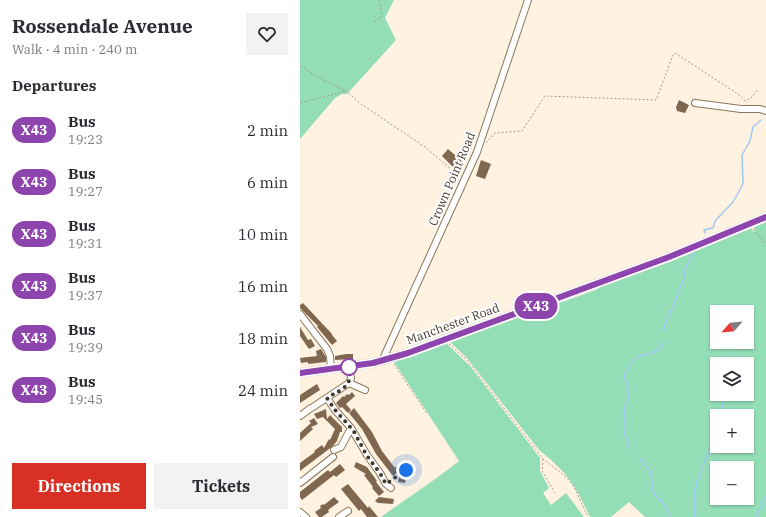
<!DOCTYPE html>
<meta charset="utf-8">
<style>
:root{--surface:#fff;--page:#f2f2f3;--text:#2b2b33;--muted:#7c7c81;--accent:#d93025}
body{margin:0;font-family:"IBM Plex Serif",serif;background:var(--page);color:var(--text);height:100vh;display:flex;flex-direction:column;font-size:15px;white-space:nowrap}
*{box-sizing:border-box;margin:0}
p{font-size:13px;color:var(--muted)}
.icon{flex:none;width:22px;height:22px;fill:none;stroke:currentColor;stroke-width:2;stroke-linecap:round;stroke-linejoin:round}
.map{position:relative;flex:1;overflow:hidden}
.drawer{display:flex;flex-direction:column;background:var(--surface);width:300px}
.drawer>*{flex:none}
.badge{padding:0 8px;border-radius:13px;font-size:14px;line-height:26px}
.needle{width:26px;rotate:243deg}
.tools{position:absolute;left:410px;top:305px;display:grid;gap:8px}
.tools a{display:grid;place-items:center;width:44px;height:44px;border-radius:0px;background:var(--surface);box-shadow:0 1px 3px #0004;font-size:20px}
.you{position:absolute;width:20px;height:20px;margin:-10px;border:3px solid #fff;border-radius:50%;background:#1a73e8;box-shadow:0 0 0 6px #1a73e833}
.map>.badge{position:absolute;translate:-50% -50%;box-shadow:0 0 0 2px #fff}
h2{padding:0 12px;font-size:15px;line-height:36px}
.round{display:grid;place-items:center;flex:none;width:42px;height:42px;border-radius:0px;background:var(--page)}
.summary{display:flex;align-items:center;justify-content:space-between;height:68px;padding:0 12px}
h1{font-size:19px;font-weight:800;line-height:30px}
.primary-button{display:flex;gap:8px;margin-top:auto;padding:8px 12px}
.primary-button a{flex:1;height:46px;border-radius:0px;background:var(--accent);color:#fff;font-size:16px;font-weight:800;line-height:46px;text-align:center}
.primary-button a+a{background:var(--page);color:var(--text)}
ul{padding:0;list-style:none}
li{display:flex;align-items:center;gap:12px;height:52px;padding:0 12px}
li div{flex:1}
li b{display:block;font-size:15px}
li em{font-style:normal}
li .badge{min-width:44px;font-weight:700;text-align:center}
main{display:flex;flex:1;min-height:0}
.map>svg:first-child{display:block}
.green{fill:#93deb7;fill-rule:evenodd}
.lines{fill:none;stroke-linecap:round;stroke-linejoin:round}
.stream{stroke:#9fc7f2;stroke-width:1.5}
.building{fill:#806750}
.minor-casing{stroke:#8a775b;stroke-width:8}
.major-casing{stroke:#dcdbd9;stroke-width:10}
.path{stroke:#a49a8a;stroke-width:1;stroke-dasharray:2 2;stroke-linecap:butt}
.minor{stroke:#fff;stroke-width:6}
.major{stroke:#fadddf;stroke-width:8}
.line-casing{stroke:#fff;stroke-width:9}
.line{stroke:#8e44ad;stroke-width:6}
.walk{stroke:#3f372a;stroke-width:4;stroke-dasharray:0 7.2}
.stop-dot{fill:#fff;stroke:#8e44ad;stroke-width:2}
.labels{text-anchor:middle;stroke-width:4;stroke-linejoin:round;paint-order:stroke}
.street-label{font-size:12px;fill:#3f372a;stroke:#fff}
</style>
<main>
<section class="drawer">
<div class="summary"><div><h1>Rossendale Avenue</h1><p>Walk · 4 min · 240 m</p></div><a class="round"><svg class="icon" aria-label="heart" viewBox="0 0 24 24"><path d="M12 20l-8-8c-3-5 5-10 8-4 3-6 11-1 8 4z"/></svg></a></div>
<h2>Departures</h2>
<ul>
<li><span class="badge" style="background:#8e44ad;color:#fff">X43</span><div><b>Bus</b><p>19:23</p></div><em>2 min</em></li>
<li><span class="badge" style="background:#8e44ad;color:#fff">X43</span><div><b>Bus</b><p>19:27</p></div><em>6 min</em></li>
<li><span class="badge" style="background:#8e44ad;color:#fff">X43</span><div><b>Bus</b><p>19:31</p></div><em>10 min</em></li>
<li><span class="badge" style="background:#8e44ad;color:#fff">X43</span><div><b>Bus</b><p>19:37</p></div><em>16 min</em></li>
<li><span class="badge" style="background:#8e44ad;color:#fff">X43</span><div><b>Bus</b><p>19:39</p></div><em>18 min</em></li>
<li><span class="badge" style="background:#8e44ad;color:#fff">X43</span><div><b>Bus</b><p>19:45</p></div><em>24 min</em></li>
</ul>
<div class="primary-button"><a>Directions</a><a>Tickets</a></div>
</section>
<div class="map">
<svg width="466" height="517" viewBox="0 0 466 517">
<rect width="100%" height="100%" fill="#fff2e0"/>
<path class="green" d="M0,0H94L85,18L96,40L47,94H42L35,98L0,139Z
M466,222V517H345L329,502L311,517H290C275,485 267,472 239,450L167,358L150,342L296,290L300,287L372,261L450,227L454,232L455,231L454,227ZM417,312H447V342H417ZM417,364H447V394H417ZM417,416H447V446H417ZM417,468H447V498H417Z
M146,343L171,367L240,458V471L249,488L243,493L251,505L266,493L284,517H81C107,498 134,481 159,461L94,362Z"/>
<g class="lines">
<path class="stream" d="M405,233L404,230L413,228L415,221L433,202L441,188L443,183L442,155L450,141L453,127L461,120
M364,331L365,325L384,278L385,269L394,253
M430,364L432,352
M421,416L425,394
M330,449L325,435V418L324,407L328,400V388L324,376C327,370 330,363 335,359C345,351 358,357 364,341
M339,458L350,471L352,480V489L355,495L364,504L370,517
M395,517C394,506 393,493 397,482C402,465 412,449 417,432
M456,517L466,496"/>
</g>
<path class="building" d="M379,100L389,105L385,113L377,111L376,107Z
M148,149L162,161L155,169L142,156Z
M181,160L191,164L185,179L176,176Z
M3,303L32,334V335L37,341L32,345L17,327L18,326L0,308V305Z
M0,327L8,340L11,339L15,346L9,349L0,336Z
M21,349L26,357V362L8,364V362L1,363L0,358L17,356L16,351Z
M46,354H53V359L35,360V356Z
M17,384L20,390L0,403V395Z
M52,392L55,396L46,404L51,410L48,413L42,407L40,408L36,403L43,396L44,397L47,394L49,395Z
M54,408L72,432L82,451L95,468L97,466L106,478L105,483L98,482L100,471L93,476L76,454L62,429L49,413Z
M26,409L27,419L30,415L42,427V432H40L37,441L33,446L0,471V463L15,452L14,451L22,445L24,448L29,439L30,440L35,429L23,417L17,419L14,414Z
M14,418L18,424L11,427L13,429L0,441V433L11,423L9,421Z
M56,462L67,467L77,481L76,482L84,492L79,496L72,488L73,487L64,475L66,474L54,467Z
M40,464L45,470L36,477L34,475L2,500L0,497V492L28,470L30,472Z
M48,484L68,508L69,506L78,517H67L61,509L59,511L41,489Z
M34,497L39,502L28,510L29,512L26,514L22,517H19L15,512L21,508L20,506L23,504L24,505Z
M79,497L94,499L93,504L78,503L75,501Z"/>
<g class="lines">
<defs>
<path id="minor" d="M395,103L441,109H460L466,111
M0,314L27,349L30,356L31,369
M82,361L177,152L228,0
M49,383L65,390
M27,398L35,410L51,428L67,455L80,473L86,484L91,488
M13,407L49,383L51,378L49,367
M0,416L11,408
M34,450L41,447L51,428
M0,483L33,457
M0,512L6,517
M39,517L48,511"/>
<path id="major" d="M0,373L73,363L108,353L369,257L466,217"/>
</defs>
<use href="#minor" class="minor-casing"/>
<use href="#major" class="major-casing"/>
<path class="path" d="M74,22L82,16L79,0
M0,66L23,80L46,91L61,104L125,147L159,176
M447,100L452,97L458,89
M0,103L46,91
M186,143L195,133L222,131L245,96L356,100L373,55L375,53L441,96L447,103
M453,229L466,244
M149,344L167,360L243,459L265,476L273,485L288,517
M94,364L127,414
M243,459L242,471L255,493
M90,481L106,470"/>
<use href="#minor" class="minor"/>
<use href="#major" class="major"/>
</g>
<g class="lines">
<defs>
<path id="line" d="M0,373L73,363L108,353L369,257L466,217"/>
</defs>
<use href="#line" class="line-casing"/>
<use href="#line" class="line"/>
<path class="walk" d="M49,367C53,387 43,388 27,398L35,410L53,430L67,456L80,473L86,484L106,470"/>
</g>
<circle class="stop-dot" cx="49" cy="367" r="8"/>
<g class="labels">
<g class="street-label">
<text transform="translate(152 179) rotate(-67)" y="4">Crown Point Road</text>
<text transform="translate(153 324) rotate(-20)" y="4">Manchester Road</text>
</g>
</g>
</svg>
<div class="tools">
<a><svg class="needle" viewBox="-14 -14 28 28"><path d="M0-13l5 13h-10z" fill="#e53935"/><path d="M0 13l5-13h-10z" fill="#7c7c81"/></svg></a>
<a><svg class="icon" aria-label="layers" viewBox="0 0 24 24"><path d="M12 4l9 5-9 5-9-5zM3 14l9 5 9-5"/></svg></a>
<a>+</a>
<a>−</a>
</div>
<div class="you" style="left:106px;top:470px"></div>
<b class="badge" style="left:236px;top:306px;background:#8e44ad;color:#fff">X43</b>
</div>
</main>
